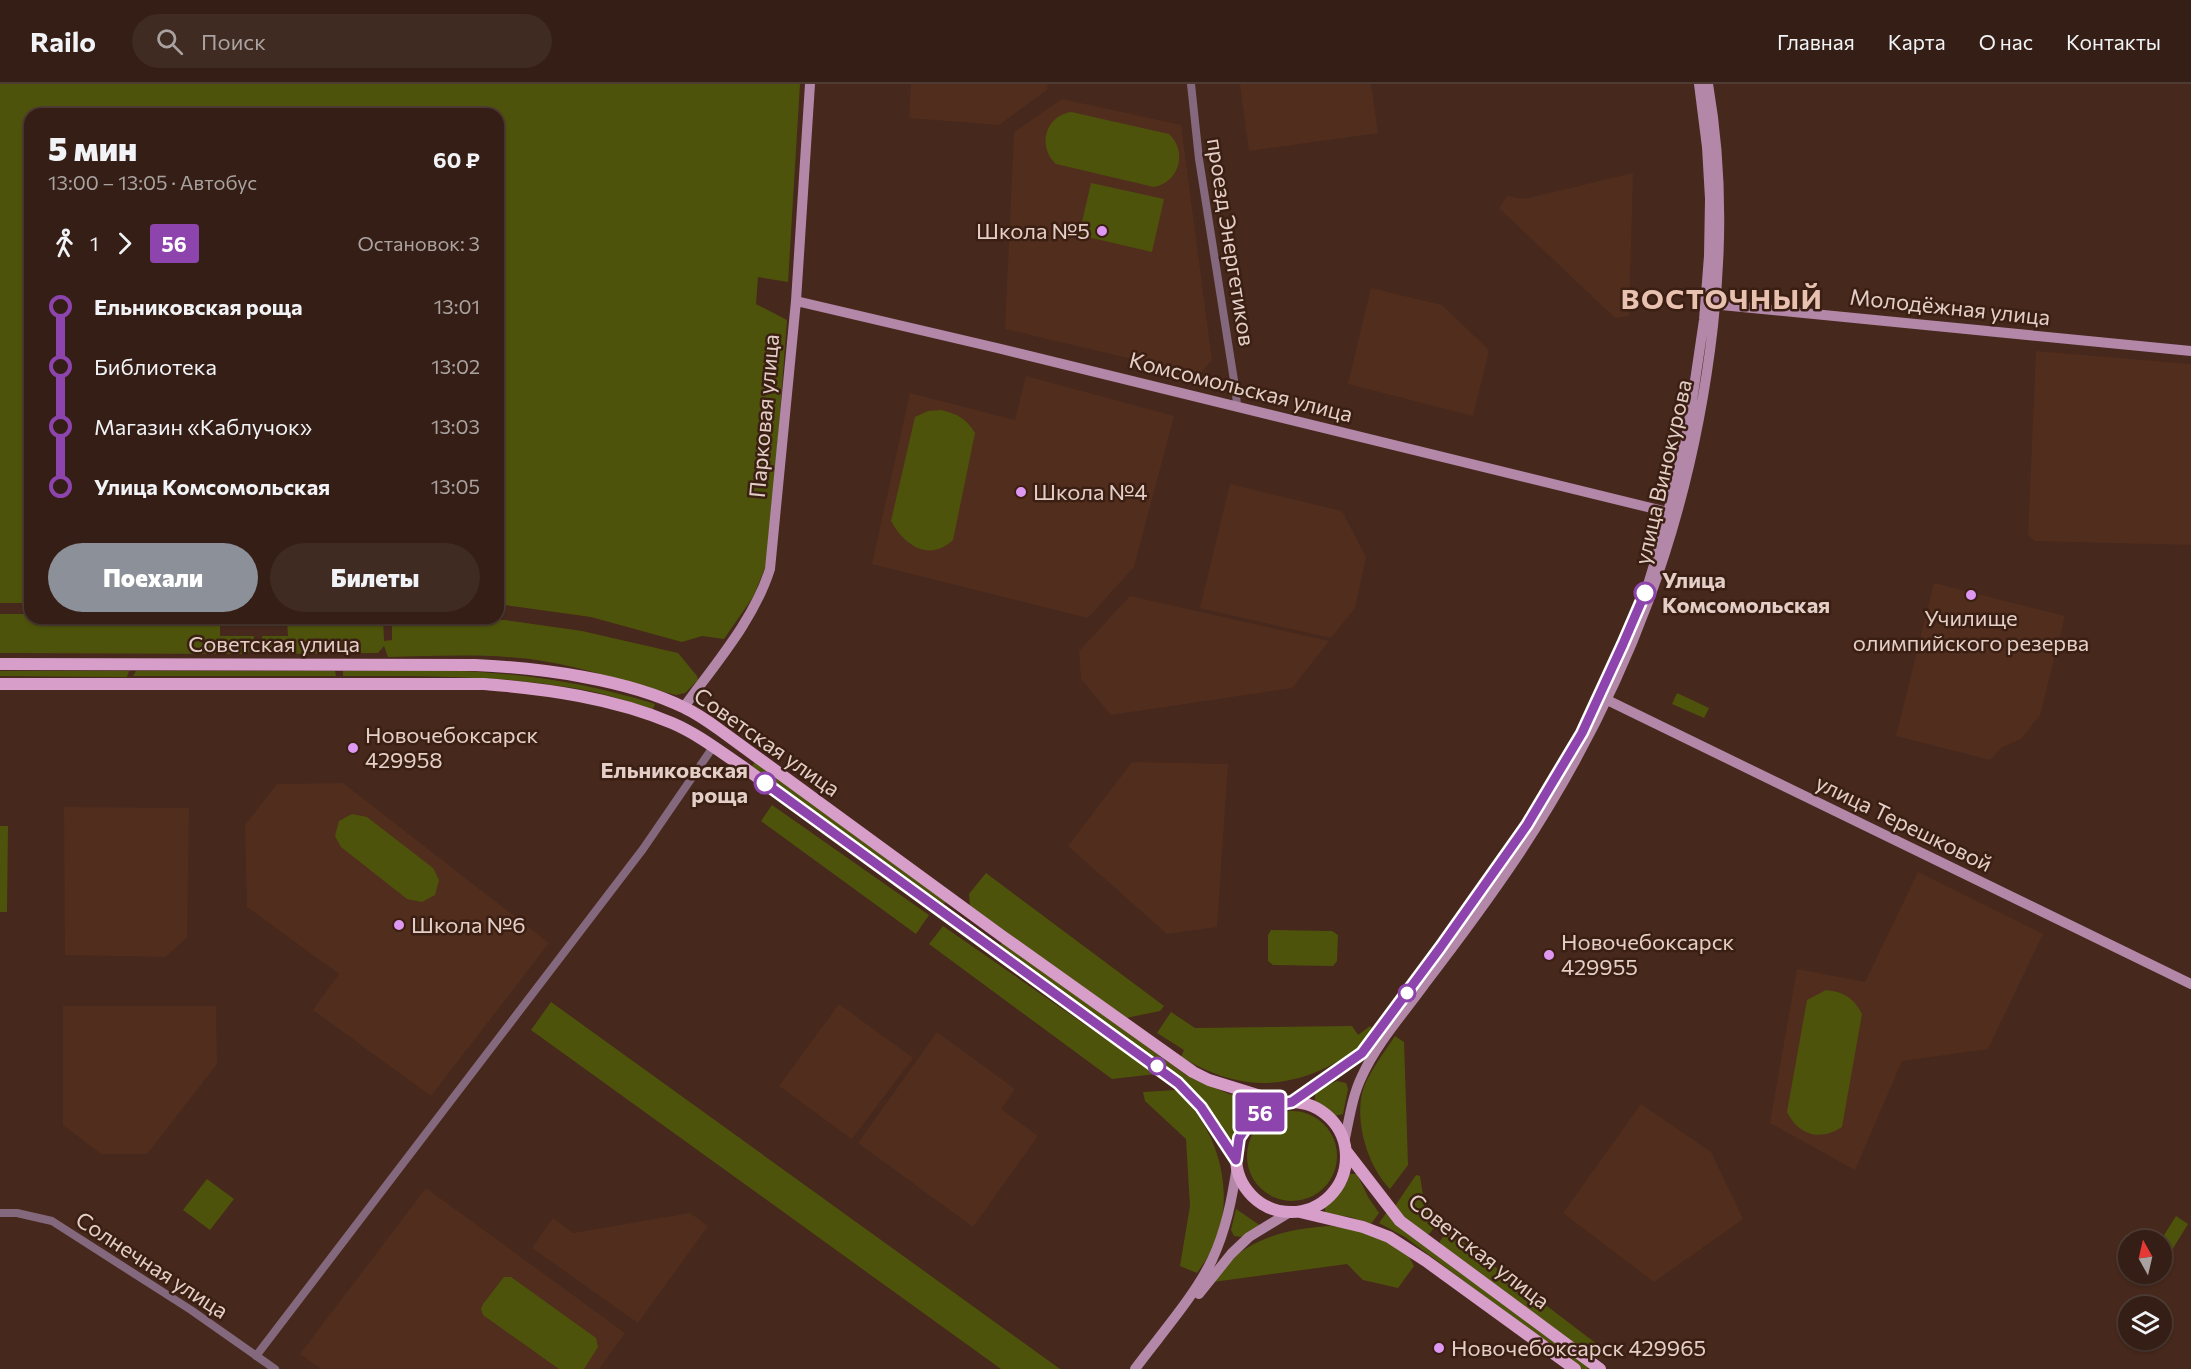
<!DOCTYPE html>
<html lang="ru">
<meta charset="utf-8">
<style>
:root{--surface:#341e15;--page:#3f2b22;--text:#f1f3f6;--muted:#a9a2a0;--line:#4e3c34;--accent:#8c9099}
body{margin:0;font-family:Commissioner,sans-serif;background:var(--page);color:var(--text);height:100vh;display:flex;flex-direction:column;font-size:22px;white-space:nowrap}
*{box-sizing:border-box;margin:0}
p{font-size:20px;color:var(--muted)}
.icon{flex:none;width:33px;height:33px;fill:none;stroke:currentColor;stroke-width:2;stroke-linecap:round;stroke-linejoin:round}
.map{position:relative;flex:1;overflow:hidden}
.details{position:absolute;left:24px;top:24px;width:480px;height:516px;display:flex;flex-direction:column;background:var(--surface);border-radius:18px;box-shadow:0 2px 4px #0004,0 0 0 2px var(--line)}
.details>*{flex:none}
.badge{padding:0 12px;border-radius:4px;font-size:21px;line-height:39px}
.needle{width:39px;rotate:352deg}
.controls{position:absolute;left:2118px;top:1146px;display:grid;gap:12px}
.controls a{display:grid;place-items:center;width:54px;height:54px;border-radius:50%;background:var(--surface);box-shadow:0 2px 4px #0004,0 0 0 2px var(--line);font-size:30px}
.map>.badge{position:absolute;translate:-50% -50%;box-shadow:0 0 0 3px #fff}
.legs{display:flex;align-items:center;gap:9px;height:66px;padding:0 24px;font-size:20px}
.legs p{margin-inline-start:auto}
.summary{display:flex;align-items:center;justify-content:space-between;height:102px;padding:0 24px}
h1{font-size:33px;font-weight:800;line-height:45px}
.button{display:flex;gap:12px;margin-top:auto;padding:12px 24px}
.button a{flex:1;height:69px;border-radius:36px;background:var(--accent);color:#fff;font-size:24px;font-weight:800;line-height:69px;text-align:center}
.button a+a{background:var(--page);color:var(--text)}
ul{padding:0 24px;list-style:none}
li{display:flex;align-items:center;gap:21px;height:60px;font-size:22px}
li i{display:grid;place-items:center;width:9px;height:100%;margin:0 8px;background:currentColor}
li i::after{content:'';width:15px;height:15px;margin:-8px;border:4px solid;border-radius:50%;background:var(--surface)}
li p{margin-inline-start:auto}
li:first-child i{background:linear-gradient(#0000 50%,currentColor 0)}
li:last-child i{background:linear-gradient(currentColor 50%,#0000 0)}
header{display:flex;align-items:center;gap:36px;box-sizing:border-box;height:84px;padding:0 30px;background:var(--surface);border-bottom:2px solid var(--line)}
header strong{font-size:28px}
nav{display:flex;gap:33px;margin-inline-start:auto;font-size:21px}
.search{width:420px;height:54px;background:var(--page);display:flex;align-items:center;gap:15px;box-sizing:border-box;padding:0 21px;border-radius:33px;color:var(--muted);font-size:22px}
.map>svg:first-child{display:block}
.built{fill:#512d1d}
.green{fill:#4e530c}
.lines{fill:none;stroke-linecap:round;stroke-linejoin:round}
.street{stroke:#84687d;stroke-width:8}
.secondary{stroke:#b287a8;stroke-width:10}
.primary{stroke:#d69ec9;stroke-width:12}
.line-1-casing{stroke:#fff;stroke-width:14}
.line-1{stroke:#8e44ad;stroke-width:9}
.poi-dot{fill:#de98f2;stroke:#3b1f13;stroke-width:2}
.stop-1-dot{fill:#fff;stroke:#8e44ad;stroke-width:3}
.labels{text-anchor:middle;stroke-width:5;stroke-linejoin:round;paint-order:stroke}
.poi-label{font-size:22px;fill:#e3cfc7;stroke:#3b1f13;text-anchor:start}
.street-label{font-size:22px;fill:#e3cfc7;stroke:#3b1f13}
.stop-label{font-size:22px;font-weight:bold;fill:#e3cfc7;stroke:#3b1f13;text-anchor:start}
.district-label{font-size:28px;font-weight:bold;letter-spacing:1.5px;fill:#e8c1b1;stroke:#3b1f13}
</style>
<header>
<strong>Railo</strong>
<div class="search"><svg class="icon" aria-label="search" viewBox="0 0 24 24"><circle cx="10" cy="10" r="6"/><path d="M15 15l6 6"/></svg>Поиск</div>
<nav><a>Главная</a><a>Карта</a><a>О нас</a><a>Контакты</a></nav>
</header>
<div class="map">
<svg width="2191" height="1285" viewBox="0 0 2191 1285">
<rect width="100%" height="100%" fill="#46281c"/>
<path class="built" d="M911,0H1048L1047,6L999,41L909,34Z
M1240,0H1371L1378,49L1249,67Z
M1062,15L1181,41L1212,276L1199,291L1005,245L1014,48Z
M1633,89L1629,232L1615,234L1499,124L1507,112L1524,115Z
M1371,204L1442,221L1489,266L1473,332L1348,300Z
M2036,267L2191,280V461L2035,457L2028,451Z
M1026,292L1174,332L1134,483L1088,534L872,480L910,309L1015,336Z
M1230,400L1342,427L1366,473L1355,524L1331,554L1200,524Z
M1934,499L2065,532L2040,631L2021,655L2002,663L1990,676L1896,652Z
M1130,512L1329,557L1292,604L1111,631L1081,595L1079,567Z
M1132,678L1228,680L1217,843L1167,850L1068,762Z
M343,699L549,859L431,1012L313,926L339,890L247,823L245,741L277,700Z
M64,723L189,724L187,854L165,873L65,871Z
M1918,788L2043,850L1988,965L1902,977L1855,1086L1770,1039L1797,885L1865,898Z
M839,920L913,974L852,1055L779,1002Z
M63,922H216L217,980L147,1070H101L63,1041Z
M937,948L1015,1005L1001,1025L1038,1052L973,1143L858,1059Z
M1641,1020L1711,1068L1743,1135L1654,1198L1563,1129Z
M426,1104L625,1249L599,1285H321L300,1270Z
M690,1129L708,1142L638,1239L532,1164L553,1134L573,1149Z"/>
<path class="green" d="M0,0H800L788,198L758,193L756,220L787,236L769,474L753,513L724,555L702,552L682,558L591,533L498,520V30H30V519H0Z
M1071,28L1169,50C1188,68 1179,98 1154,103L1056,80C1037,63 1045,32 1071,28Z
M1091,99L1164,115L1152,168L1079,151Z
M941,326C957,330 966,334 975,349L953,456C929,478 905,462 891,437L915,333L928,327Z
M0,530H30V534H383L384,557L392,556V534L505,536L582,547L678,569L697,592L698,596L685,609L676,611C625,598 573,579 520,574C476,570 432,572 388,573L384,562L378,569L268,570L262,565V552H288L287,536H220V552H254L253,564L247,570L0,569Z
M435,586C513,588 581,597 655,620L653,625C627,617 600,608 573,604C497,591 421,592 343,592V587Z
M0,587H129L127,593L0,592Z
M136,587H335L336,592H133Z
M1677,609L1709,624L1704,634L1672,620Z
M755,678L947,816L944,820L752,682Z
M772,721L929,831L916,850L761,737Z
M352,730L367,733L433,784L439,796L435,811L422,818L407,815L341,763L335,752L339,737Z
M0,742H8L7,828H0Z
M986,789L1164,922L1160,927L1126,934L970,822L969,810Z
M943,842L1156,990L1112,995L929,860Z
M1271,846L1332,847L1338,851L1337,877L1333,882L1273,881L1268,877V851Z
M1003,857L1186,991L1229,1010L1251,1014L1255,1018C1251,1030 1239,1042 1233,1054L1228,1055L1198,1012L1182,994L1000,861Z
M1826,906C1844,908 1854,914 1862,930L1842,1043C1820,1057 1799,1052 1787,1028L1807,916Z
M551,918L1060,1285H1001L531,946Z
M1171,928L1195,944L1352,942L1358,951L1370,942L1375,947C1344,983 1285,1008 1237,996C1217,992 1198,983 1181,973L1184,966L1157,949Z
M1395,952L1404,958L1408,1081L1390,1105C1367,1082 1352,1032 1365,1000C1373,983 1385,967 1395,952Z
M1337,997L1346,999L1348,1005L1343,1030L1335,1032L1315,1017V1007Z
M1175,1006C1218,1043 1237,1108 1214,1162C1210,1171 1203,1180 1197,1189L1180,1182L1190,1122L1186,1055L1145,1017L1143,1008Z
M1247 1072a45 45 0 1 1 90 0a45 45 0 1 1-90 0Z
M1350,1090H1357L1368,1113L1379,1129L1371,1140L1350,1133L1325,1130V1121C1338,1113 1345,1104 1350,1090Z
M1416,1091L1420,1092L1425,1125L1435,1135L1437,1140L1429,1150C1415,1150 1403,1133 1395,1122Z
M207,1095L234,1115L210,1146L183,1126Z
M1236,1125L1261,1142L1242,1153L1234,1152L1231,1146Z
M1387,1128L1589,1283L1587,1285H1582L1405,1153L1379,1139Z
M2176,1132L2188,1140L2172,1166L2162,1161L2161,1156Z
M1330,1142L1362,1146L1406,1167L1414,1182L1398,1204L1363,1196L1347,1180L1213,1198C1221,1189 1228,1177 1238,1170C1264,1150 1298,1144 1330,1142Z
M1446,1149H1451L1606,1267L1600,1274L1590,1273L1441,1164L1440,1157Z
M504,1193H511L596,1254L598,1263L584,1285H559L483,1231L481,1225L483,1220Z"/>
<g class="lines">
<path class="street" d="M1191,0L1199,75L1236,309L1237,322
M0,1129H17L52,1137L191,1226L275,1285
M256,1272L643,765L713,663"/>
<path class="secondary" d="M796,217L997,264L1676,430
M1711,220L2191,267
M1603,614L2191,900
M684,623C715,580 754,536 770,485L796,217L810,0
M1292,1018L1362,969L1440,864L1527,741L1582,649L1623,560L1646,507L1661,458L1688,344L1704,236L1709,172L1710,115L1707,63L1699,0
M1344,1059C1349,1037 1352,1012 1362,992C1377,959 1403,930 1424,901C1457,858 1489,815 1519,770C1627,606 1691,437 1713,242C1722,162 1722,80 1708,0
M1199,1210L1231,1170L1249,1153L1290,1128
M1135,1285C1160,1251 1194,1213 1212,1176C1226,1146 1232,1115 1237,1082"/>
<path class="primary" d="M0,580L475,581C540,584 627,595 685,624C698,630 709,638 720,646L1002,852L1193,988L1209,996L1283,1019
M0,600H484C547,605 613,614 672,639C698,650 722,669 746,685L1170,992C1198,1015 1217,1045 1236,1075
M1236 1073a55 55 0 1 1 110 0a55 55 0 1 1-110 0Z
M1346,1067L1400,1137L1600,1285
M1300,1128L1363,1143L1389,1153L1426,1177L1575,1285"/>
</g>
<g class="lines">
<defs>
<path id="line-1" d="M765,699L1178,999L1201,1023L1236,1076L1239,1054L1251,1036L1270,1022L1292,1018L1362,969L1440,864L1527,741L1582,649L1623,560L1645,509"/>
</defs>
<use href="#line-1" class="line-1-casing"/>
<use href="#line-1" class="line-1"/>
</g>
<g class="poi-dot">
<circle cx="1102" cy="147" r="6"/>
<circle cx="1021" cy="408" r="6"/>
<circle cx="1971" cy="511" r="6"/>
<circle cx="353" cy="664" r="6"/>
<circle cx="399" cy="841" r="6"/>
<circle cx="1549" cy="871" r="6"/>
<circle cx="1439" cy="1264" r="6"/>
</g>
<g class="stop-1-dot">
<circle cx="1645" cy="509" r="10"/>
<circle cx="765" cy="699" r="10"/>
<circle cx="1407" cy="909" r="8"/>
<circle cx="1157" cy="982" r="8"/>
</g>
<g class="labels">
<g class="poi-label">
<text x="1090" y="155" text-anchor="end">Школа №5</text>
<text x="1033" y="416">Школа №4</text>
<text x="1971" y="542" text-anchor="middle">Училище<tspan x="1971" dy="25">олимпийского резерва</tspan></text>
<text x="365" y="659">Новочебоксарск<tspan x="365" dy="25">429958</tspan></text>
<text x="411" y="849">Школа №6</text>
<text x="1561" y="866">Новочебоксарск<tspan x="1561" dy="25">429955</tspan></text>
<text x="1451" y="1272">Новочебоксарск 429965</text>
</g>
<g class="street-label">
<text transform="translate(1231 158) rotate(81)" y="8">проезд Энергетиков</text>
<text transform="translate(1950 223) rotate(6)" y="8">Молодёжная улица</text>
<text transform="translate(1241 303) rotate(14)" y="8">Комсомольская улица</text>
<text transform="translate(764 332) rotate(-85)" y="8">Парковая улица</text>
<text transform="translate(1663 388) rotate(-77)" y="8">улица Винокурова</text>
<text x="274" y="568">Советская улица</text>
<text transform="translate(767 658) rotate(35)" y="8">Советская улица</text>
<text transform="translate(1904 739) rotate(26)" y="8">улица Терешковой</text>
<text transform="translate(1479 1167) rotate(38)" y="8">Советская улица</text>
<text transform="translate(152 1181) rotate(33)" y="8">Солнечная улица</text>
</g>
<g class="stop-label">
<text x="1662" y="504">Улица<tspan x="1662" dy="25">Комсомольская</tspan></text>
<text x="748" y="694" text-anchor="end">Ельниковская<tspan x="748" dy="25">роща</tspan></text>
</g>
<g class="district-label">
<text x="1722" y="225">ВОСТОЧНЫЙ</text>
</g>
</g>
</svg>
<div class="controls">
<a><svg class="needle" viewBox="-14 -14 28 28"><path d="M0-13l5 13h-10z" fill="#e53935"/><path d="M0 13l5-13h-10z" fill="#a9a2a0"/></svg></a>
<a><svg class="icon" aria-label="layers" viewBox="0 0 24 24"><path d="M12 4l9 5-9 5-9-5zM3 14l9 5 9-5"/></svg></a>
</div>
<b class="badge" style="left:1260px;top:1028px;background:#8e44ad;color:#fff">56</b>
<section class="details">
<div class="summary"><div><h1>5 мин</h1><p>13:00 – 13:05 · Автобус</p></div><b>60 ₽</b></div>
<div class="legs"><svg class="icon" aria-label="walk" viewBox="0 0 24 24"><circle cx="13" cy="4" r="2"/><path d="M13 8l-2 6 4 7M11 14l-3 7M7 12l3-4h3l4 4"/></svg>1<svg class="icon" aria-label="forward" viewBox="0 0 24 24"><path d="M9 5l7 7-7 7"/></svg><b class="badge" style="background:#8e44ad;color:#fff">56</b><p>Остановок: 3</p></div>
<ul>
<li><i style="color:#8e44ad"></i><b>Ельниковская роща</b><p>13:01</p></li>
<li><i style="color:#8e44ad"></i><span>Библиотека</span><p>13:02</p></li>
<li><i style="color:#8e44ad"></i><span>Магазин «Каблучок»</span><p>13:03</p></li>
<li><i style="color:#8e44ad"></i><b>Улица Комсомольская</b><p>13:05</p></li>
</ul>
<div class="button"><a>Поехали</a><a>Билеты</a></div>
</section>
</div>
